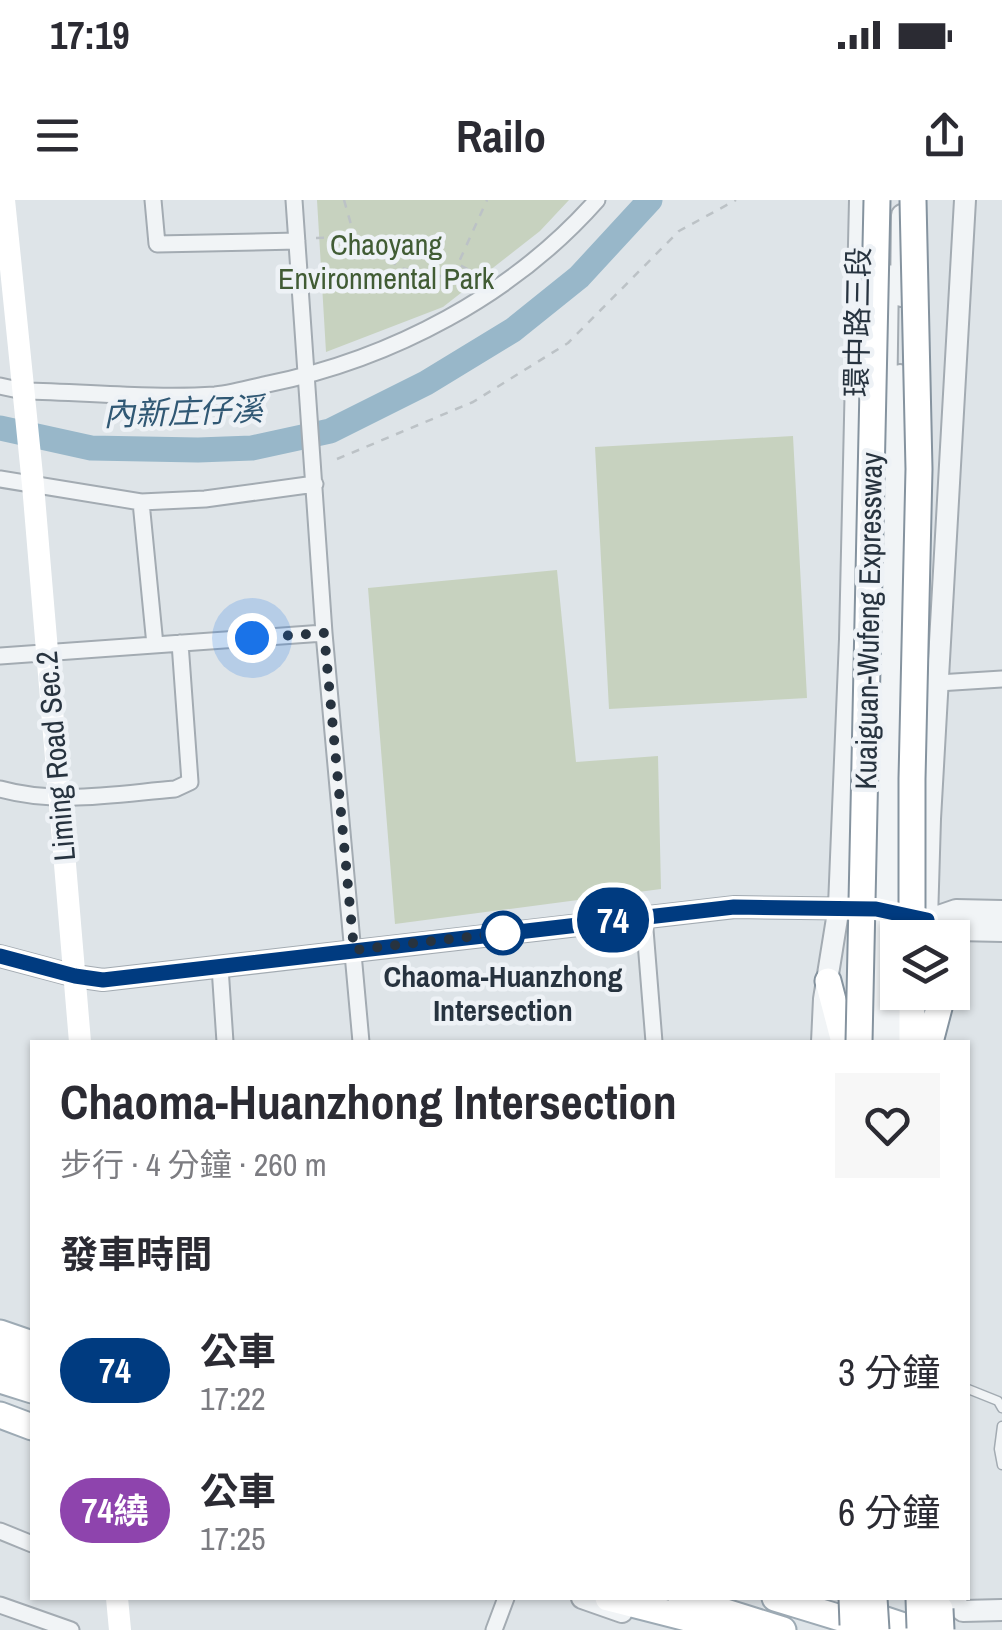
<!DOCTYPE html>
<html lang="zh-TW">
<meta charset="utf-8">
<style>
:root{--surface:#fff;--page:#f7f7f7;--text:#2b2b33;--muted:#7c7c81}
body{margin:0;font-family:"Archivo Narrow","Noto Sans TC",sans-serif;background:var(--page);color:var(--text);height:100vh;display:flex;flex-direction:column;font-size:38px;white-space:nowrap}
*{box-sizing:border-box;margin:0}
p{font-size:32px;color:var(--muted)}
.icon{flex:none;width:55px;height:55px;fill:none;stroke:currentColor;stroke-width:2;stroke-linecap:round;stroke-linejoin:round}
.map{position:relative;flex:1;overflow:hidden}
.side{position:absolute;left:30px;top:840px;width:940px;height:560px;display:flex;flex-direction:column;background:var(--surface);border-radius:0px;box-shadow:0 2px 8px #0004}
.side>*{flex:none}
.badge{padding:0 20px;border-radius:32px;font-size:35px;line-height:65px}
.buttons{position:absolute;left:880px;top:720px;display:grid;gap:20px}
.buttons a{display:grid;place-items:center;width:90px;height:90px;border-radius:0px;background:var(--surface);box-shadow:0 2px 8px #0004;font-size:50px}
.you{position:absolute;width:50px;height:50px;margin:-25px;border:8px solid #fff;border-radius:50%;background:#1a73e8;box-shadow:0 0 0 15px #1a73e833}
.map>.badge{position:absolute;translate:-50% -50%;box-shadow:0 0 0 5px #fff}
h2{padding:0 30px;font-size:38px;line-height:90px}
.round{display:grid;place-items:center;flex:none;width:105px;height:105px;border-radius:0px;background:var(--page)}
.summary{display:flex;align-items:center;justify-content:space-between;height:170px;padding:0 30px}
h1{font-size:48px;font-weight:700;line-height:75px}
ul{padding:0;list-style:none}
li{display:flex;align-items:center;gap:30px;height:140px;padding:0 30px}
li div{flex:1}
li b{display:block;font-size:38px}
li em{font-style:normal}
li .badge{min-width:110px;font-weight:700;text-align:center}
.status{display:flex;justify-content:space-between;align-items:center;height:70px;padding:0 50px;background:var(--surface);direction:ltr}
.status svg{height:28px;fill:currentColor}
header{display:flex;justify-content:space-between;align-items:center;height:130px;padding:0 30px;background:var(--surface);font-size:45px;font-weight:700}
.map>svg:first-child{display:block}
.green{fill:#c7d2bf}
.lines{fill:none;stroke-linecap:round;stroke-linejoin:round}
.river{stroke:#98b7c9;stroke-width:25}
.service-casing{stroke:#a3abb2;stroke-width:11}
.minor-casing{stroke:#a3abb2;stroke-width:19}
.tertiary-casing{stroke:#a3abb2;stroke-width:24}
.primary-casing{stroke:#9daab4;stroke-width:29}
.trunk-casing{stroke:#85939f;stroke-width:29}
.path{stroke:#bcc2c6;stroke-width:2.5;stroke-dasharray:8 8;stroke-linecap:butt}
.service{stroke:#f1f4f6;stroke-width:8}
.minor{stroke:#f1f4f6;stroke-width:15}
.tertiary{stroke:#f1f4f6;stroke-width:20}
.secondary{stroke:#fff;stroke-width:22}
.primary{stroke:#fff;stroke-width:25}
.trunk{stroke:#fff;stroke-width:25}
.trunk-bridge-casing{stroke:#85939f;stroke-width:29;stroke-linecap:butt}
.trunk-bridge{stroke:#fff;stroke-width:25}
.line-casing{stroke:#fff;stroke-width:22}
.line{stroke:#003b80;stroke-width:15}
.walk{stroke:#27333f;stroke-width:10;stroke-dasharray:0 18}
.stop-dot{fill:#fff;stroke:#003b80;stroke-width:5}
.labels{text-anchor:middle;stroke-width:9;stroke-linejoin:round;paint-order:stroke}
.park-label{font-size:30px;fill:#415c34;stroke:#eef2f6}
.street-label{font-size:30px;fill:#27333f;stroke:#eef2f6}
.stop-label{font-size:30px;font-weight:bold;fill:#27333f;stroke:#eef2f6}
.water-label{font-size:32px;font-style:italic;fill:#305874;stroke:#eef2f6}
</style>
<div class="status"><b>17:19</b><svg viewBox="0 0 49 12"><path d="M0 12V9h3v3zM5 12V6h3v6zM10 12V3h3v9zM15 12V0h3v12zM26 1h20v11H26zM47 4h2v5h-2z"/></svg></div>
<header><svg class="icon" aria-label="menu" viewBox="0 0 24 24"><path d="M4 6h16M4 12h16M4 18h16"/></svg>Railo<svg class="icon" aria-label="share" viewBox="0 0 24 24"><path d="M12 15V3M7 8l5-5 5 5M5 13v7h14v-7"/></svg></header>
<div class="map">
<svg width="1002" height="1430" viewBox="0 0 1002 1430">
<rect width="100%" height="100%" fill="#dee4e8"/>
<path class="green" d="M317,0H569L540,31L443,107L326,152Z
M793,236L807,498L609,509L595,247Z
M557,370L576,562L658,556L661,689L395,724L368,388Z"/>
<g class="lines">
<path class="river" d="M0,228L91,248L198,250L252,248L330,231L426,183L513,130L579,77L650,0"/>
<defs>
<path id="service" d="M968,1189L998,1201L1002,1208
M1002,1226L999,1249L1002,1265"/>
<path id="minor" d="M153,0L157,44L297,41
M294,0L324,433L361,842
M0,186L23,191C86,192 152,199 215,195C233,193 251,188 268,184C392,159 513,95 597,0
M0,279L141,302L205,299L315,284
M141,302L155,445
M0,456L324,433
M938,483L1002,479
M0,589C57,605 116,594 175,589L190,582L180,443
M644,717L654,842
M220,767L225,842
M0,1331L32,1344
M0,1405L71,1430
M494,1430L506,1398"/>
<path id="tertiary" d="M901,96L902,15
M927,720L956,710L1002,711
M930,738L927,720L930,619L965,0
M0,756L75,776L103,780L735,707L876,709L956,730L1002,731
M822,842L824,799L839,706L850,439L860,0
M877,842L888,75
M894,842L900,175
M582,1398L622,1412
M953,1398L954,1403L963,1411L1002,1410"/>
<path id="primary" d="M0,1133L32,1144
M0,1156L32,1167
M0,1180L32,1190
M0,1215L32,1227
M608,1398L734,1430
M681,1398L783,1430
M775,1398L870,1427
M859,1411L916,1430"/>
<path id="trunk" d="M828,781L844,842
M912,792V842
M930,842L941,800"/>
</defs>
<use href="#service" class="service-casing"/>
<use href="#minor" class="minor-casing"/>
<use href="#tertiary" class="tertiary-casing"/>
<use href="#primary" class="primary-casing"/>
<use href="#trunk" class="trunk-casing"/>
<path class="path" d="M344,0L354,35
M316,38L354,37L401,68L439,77L458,64
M482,77L458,64L487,0
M337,259L473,202L568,143L679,31L736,0"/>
<use href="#service" class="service"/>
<use href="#minor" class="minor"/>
<use href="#tertiary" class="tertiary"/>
<path class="secondary" d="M4,0L33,285L80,842
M117,1398L120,1430"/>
<use href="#primary" class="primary"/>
<use href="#trunk" class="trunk"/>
<defs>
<path id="trunk-bridge" d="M912,738V579L919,269L913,0
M859,842L877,0
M852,1398L853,1425
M874,1398L876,1430
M919,1398L920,1428
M940,1409L941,1430"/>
</defs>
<use href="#trunk-bridge" class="trunk-bridge-casing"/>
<use href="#trunk-bridge" class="trunk-bridge"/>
</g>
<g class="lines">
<defs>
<path id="line" d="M0,756L75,776L103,780L734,707L876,709L927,720L930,738"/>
</defs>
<use href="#line" class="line-casing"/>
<use href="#line" class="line"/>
<path class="walk" d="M252,438L324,433L354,750L503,733"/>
</g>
<circle class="stop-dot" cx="503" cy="733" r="20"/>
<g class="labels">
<g class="park-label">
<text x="386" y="55">Chaoyang<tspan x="386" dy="34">Environmental Park</tspan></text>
</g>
<g class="street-label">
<text transform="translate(858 122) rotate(-89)" y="10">環中路三段</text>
<text transform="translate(869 421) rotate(-89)" y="10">Kuaiguan-Wufeng Expressway</text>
<text transform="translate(56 556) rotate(-95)" y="10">Liming Road Sec.2</text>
</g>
<g class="stop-label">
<text x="503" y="787">Chaoma-Huanzhong<tspan x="503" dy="34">Intersection</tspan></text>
</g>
<g class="water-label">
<text transform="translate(183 212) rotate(-2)" y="11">內新庄仔溪</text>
</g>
</g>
</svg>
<div class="buttons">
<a><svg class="icon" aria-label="layers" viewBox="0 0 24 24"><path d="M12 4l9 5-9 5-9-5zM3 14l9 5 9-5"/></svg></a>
</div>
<div class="you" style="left:252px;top:438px"></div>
<b class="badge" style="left:613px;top:720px;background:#003b80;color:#fff">74</b>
<section class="side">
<div class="summary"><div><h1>Chaoma-Huanzhong Intersection</h1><p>步行 · 4 分鐘 · 260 m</p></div><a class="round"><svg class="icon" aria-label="heart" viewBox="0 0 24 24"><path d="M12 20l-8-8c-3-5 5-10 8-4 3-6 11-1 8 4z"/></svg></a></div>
<h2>發車時間</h2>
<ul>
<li><span class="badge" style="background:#003b80;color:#fff">74</span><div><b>公車</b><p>17:22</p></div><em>3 分鐘</em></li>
<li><span class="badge" style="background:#8e44ad;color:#fff">74繞</span><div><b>公車</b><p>17:25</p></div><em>6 分鐘</em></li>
</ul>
</section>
</div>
